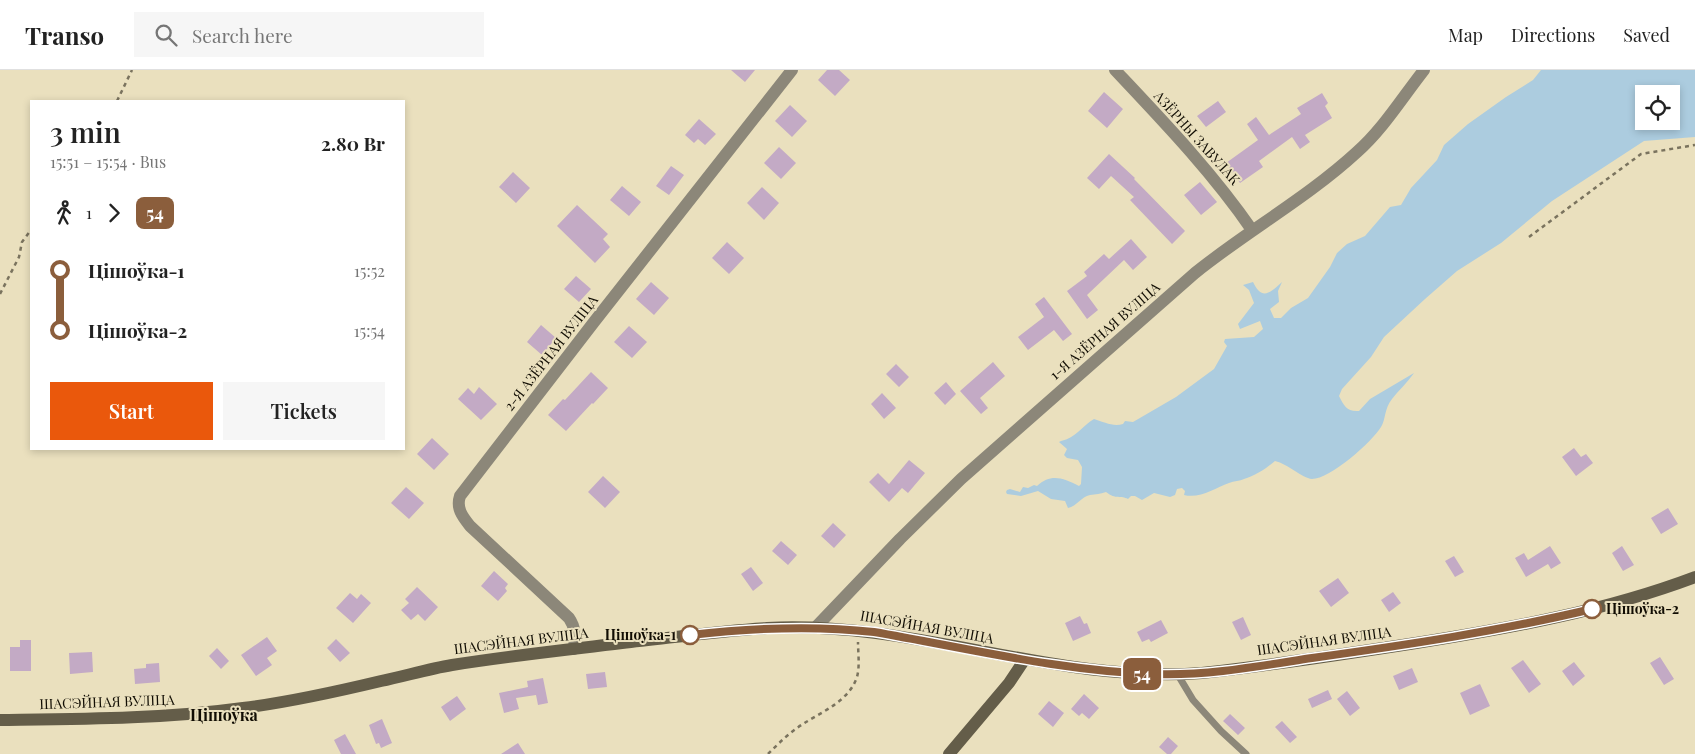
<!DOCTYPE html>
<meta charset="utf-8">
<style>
:root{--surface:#fff;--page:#f6f6f6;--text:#222;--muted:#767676;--line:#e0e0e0;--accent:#ea580c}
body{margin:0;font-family:"Playfair Display",serif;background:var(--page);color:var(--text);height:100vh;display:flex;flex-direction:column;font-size:19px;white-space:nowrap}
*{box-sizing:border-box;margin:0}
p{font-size:16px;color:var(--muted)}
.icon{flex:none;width:28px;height:28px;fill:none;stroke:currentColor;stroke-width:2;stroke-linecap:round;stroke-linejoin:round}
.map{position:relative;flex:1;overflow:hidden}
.details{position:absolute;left:30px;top:30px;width:375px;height:350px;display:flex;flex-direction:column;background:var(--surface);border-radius:0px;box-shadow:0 2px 8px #0003}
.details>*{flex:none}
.badge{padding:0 10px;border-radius:8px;font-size:18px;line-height:32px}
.controls{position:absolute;left:1635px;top:15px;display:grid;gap:10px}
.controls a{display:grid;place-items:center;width:45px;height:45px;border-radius:0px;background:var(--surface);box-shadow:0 2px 8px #0003;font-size:25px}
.map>.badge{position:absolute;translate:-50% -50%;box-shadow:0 0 0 2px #fff}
.legs{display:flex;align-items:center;gap:8px;height:55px;padding:0 20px;font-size:16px}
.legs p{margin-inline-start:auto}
.summary{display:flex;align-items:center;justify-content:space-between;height:85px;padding:0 20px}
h1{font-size:28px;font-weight:600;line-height:38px}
.primary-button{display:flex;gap:10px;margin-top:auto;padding:10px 20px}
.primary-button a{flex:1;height:58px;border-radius:0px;background:var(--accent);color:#fff;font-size:20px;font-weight:600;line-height:58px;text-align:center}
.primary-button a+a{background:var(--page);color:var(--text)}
ul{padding:0 20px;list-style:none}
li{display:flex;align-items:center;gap:18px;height:60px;font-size:19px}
li i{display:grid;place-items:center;width:8px;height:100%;margin:0 6px;background:currentColor}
li i::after{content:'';width:12px;height:12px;margin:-6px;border:4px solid;border-radius:50%;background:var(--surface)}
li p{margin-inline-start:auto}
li:first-child i{background:linear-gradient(#0000 50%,currentColor 0)}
li:last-child i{background:linear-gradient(currentColor 50%,#0000 0)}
header{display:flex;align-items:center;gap:30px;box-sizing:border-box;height:70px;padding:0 25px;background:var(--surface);border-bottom:1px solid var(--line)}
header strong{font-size:24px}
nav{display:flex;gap:28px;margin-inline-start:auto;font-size:18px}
.search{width:350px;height:45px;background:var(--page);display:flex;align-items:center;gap:12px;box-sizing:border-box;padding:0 18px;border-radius:0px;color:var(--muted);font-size:19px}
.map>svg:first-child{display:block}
.water{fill:#acccdf;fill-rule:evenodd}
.building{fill:#c3aac5}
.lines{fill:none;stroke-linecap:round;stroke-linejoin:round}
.path{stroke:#7a735e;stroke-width:2.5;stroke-dasharray:4 4;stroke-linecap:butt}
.lane{stroke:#8c8779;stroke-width:7}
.street{stroke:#8c8779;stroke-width:12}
.secondary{stroke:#645d49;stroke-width:12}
.line-1-casing{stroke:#fff;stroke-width:11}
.line-1{stroke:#8b5e3c;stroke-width:8}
.stop-1-dot{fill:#fff;stroke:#8b5e3c;stroke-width:2.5}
.labels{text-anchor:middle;stroke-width:4;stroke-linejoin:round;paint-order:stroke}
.street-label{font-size:14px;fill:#110d03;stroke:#eae0be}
.stop-label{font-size:14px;font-weight:bold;fill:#110d03;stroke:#eae0be;text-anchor:start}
.quarter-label{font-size:16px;font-weight:bold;fill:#110d03;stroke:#eae0be}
</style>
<header>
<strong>Transo</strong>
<div class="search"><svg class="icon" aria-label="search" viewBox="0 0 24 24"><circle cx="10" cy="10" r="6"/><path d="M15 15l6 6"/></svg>Search here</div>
<nav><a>Map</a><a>Directions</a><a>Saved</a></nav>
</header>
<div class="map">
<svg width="1695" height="684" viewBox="0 0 1695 684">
<rect width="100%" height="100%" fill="#eae0be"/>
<path class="water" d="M1541,0H1695V67L1644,71L1552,131L1501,173L1457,201L1425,229L1384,267L1371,287L1342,319L1339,326C1344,336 1347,342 1359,341L1370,329L1414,303C1407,313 1399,320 1392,329C1384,339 1386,349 1381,357C1372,372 1330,409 1312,409C1302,408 1288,394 1275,391C1267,398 1255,406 1244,409C1240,411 1234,411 1229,413C1215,418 1200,429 1184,425L1185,421L1182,418L1177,419L1175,425L1170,427L1154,423L1142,430L1135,426H1131L1128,429C1121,425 1116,430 1106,422C1100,424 1096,424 1090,425C1081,427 1077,436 1068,438L1065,431L1051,429L1038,421L1021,426L1007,424L1006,422L1007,420L1010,419L1020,422L1023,417L1028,418L1034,415L1037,416C1051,403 1063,408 1079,416L1081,414L1082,397L1078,390L1067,388L1064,385L1067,379L1059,372L1061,371C1076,368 1082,356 1094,349C1104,352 1113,357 1123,354L1125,351L1133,352L1176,327L1214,299L1227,276L1224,272L1225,269L1254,267L1263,259L1260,251L1240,259L1238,254L1254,233L1249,220L1243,215L1253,212C1262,231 1270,223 1282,212L1278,221L1279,232L1270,239L1274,248H1281L1291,238L1308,228L1330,197L1337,183L1347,174L1365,166L1390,137L1401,135L1411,118L1437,90L1444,75L1468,54L1506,27L1533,10ZM1644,24H1671V51H1644Z"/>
<path class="building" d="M731,0H755L745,12Z
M827,0H839L850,10L835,26L818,10Z
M1104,22L1123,39L1107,58L1088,41Z
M1322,23L1328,33L1325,36L1332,48L1305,65L1310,72L1300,79L1292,67L1259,91L1263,97L1240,113L1226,93L1258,70L1247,54L1256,47L1269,65L1301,44L1297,38Z
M1218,31L1226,42L1206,57L1197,46Z
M790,35L807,51L792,67L775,51Z
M699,49L716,64L705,75L698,69L694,73L685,65Z
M779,77L796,93L781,109L764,93Z
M1109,84L1135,108L1134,109L1185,161L1172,174L1130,130L1134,127L1111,106L1099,119L1087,108Z
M671,96L684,105L669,125L656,116Z
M513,102L530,118L516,133L499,117Z
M1200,112L1217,132L1201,145L1184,125Z
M622,116L641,132L629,146L610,130Z
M762,117L779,133L764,150L747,133Z
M577,135L608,164L603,169L610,177L595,193L557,156Z
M1131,169L1147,187L1133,200L1124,190L1087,225L1098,240L1087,249L1067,221L1087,206L1084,202L1104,184L1109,189Z
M727,172L744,188L729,204L712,188Z
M576,206L591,219L579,232L564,219Z
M651,212L669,228L654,245L636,229Z
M1044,227L1072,264L1063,271L1054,260L1028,280L1018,267L1044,247L1035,234Z
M541,255L556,268L542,285L527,272Z
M629,256L647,272L632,288L614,272Z
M993,292L1005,306L980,328L988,338L981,344L960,321Z
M896,294L909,307L899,317L886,304Z
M591,302L608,318L593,334L592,333L566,361L548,345L563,329L565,330Z
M946,312L956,324L945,335L934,323Z
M479,317L497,334L481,350L458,329L468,318L474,324Z
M882,323L896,338L884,349L871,334Z
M432,368L449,384L434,400L417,384Z
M1574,378L1581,387L1586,384L1593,393L1576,406L1562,387Z
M909,390L925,403L908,423L902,418L889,432L869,412L878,403L889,414Z
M603,406L620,422L605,438L588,422Z
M406,417L424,433L409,449L391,433Z
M1668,438L1678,454L1661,464L1651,448Z
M833,453L846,465L834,478L821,466Z
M781,471L797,485L788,495L772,481Z
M1550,476L1561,493L1551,499L1548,494L1526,507L1515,488L1524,483L1528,490Z
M1622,476L1634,495L1623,501L1612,483Z
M1454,486L1464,502L1455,507L1445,491Z
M751,497L763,513L753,521L741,504Z
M494,501L508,514L505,518L507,521L498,531L481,516Z
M1338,508L1349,523L1331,537L1319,521Z
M417,517L438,537L425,551L418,544L411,550L401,540L409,533L405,529Z
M1393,522L1401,533L1389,542L1381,530Z
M350,523L357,529L361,524L371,533L353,553L336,538Z
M1080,546L1084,554L1087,553L1091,563L1073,571L1065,553Z
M1243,547L1251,565L1241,570L1232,552Z
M1161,550L1168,563L1151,572L1149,569L1142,572L1137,562Z
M267,567L277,581L267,588L272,595L256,606L241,585Z
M336,569L350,583L340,592L327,578Z
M20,570H31V601H10V577H20Z
M217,578L229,591L221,599L209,586Z
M92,582L93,602L70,604L69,583Z
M1660,587L1674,609L1664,615L1650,593Z
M1523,590L1541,614L1529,623L1511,598Z
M1574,592L1585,606L1573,616L1562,601Z
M159,593L160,612L135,614L134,599L146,598V594Z
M1412,598L1418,612L1399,620L1393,606Z
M605,602L607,617L588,619L586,604Z
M543,608L548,633L538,635L536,625L516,628L519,639L504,643L499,623L528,617L527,611Z
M1480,614L1490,636L1470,645L1460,623Z
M1328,620L1332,629L1312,638L1308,629Z
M1347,621L1360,638L1350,646L1337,629Z
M1084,624L1099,638L1089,649L1082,643L1079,646L1071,639Z
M457,626L466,639L450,651L441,637Z
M1049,631L1064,643L1053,657L1038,644Z
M1230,644L1245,658L1238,665L1223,651Z
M382,649L392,673L381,678L379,673L376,674L369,655Z
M1282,651L1297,667L1290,673L1275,657Z
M345,664L356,684H341L334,670Z
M1168,667L1178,676L1171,684H1167L1159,677Z
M518,673L525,684H501Z"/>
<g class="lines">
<path class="path" d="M117,31L132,0
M1529,167L1641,84L1695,75
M0,224L19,187L22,172L31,160
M768,684C779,673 790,662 803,654C823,641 849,631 857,607C860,596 858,583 858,572"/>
<path class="lane" d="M1178,605L1193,630L1221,661L1246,684"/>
<path class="street" d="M1115,0C1163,51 1212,102 1252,160
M815,558L900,469L961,409L1195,203C1247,161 1307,128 1357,82C1383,59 1402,28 1424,0
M574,579C575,567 576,558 569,548L470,456C462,446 456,438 460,426L594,252L792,0"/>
<path class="secondary" d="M0,650C81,649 163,649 243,638C290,632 335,622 381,611C405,606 428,599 452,595C508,586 565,580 622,573C670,568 718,561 767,558C914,550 1055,614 1202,603C1274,595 1345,584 1416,573C1510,558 1605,541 1695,507
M949,684L1009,613L1025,589"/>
</g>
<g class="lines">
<defs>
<path id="line-1" d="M690,565C751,558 812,555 874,562C967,578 1060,601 1154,604C1207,606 1260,596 1312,588C1406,575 1500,561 1592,539"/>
</defs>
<use href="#line-1" class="line-1-casing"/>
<use href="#line-1" class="line-1"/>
</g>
<g class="stop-1-dot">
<circle cx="1592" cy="539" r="9"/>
<circle cx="690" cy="565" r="9"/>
</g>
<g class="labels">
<g class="street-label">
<text transform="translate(1197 68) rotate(48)" y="5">АЗЁРНЫ ЗАВУЛАК</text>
<text transform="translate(1105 261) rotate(-41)" y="5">1-Я АЗЁРНАЯ ВУЛІЦА</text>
<text transform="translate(551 283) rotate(-52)" y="5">2-Я АЗЁРНАЯ ВУЛІЦА</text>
<text transform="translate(927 557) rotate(10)" y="5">ШАСЭЙНАЯ ВУЛІЦА</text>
<text transform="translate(521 571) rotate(-7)" y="5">ШАСЭЙНАЯ ВУЛІЦА</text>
<text transform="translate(1324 571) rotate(-8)" y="5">ШАСЭЙНАЯ ВУЛІЦА</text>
<text transform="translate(107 632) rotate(-2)" y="5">ШАСЭЙНАЯ ВУЛІЦА</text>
</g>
<g class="stop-label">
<text x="1606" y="544">Цішоўка-2</text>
<text x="676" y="570" text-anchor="end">Цішоўка-1</text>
</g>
<g class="quarter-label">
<text x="224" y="651">Цішоўка</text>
</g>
</g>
</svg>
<div class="controls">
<a><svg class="icon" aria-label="locate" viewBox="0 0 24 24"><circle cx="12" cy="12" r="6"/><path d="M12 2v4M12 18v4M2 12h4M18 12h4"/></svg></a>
</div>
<b class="badge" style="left:1142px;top:604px;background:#8b5e3c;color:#fff">54</b>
<section class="details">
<div class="summary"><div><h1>3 min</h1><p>15:51 – 15:54 · Bus</p></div><b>2.80 Br</b></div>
<div class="legs"><svg class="icon" aria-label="walk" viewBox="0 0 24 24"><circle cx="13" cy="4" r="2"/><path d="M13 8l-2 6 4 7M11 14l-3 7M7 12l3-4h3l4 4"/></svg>1<svg class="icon" aria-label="forward" viewBox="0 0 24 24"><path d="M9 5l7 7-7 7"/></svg><b class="badge" style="background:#8b5e3c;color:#fff">54</b></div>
<ul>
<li><i style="color:#8b5e3c"></i><b>Цішоўка-1</b><p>15:52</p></li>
<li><i style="color:#8b5e3c"></i><b>Цішоўка-2</b><p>15:54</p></li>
</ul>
<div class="primary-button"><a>Start</a><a>Tickets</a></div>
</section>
</div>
